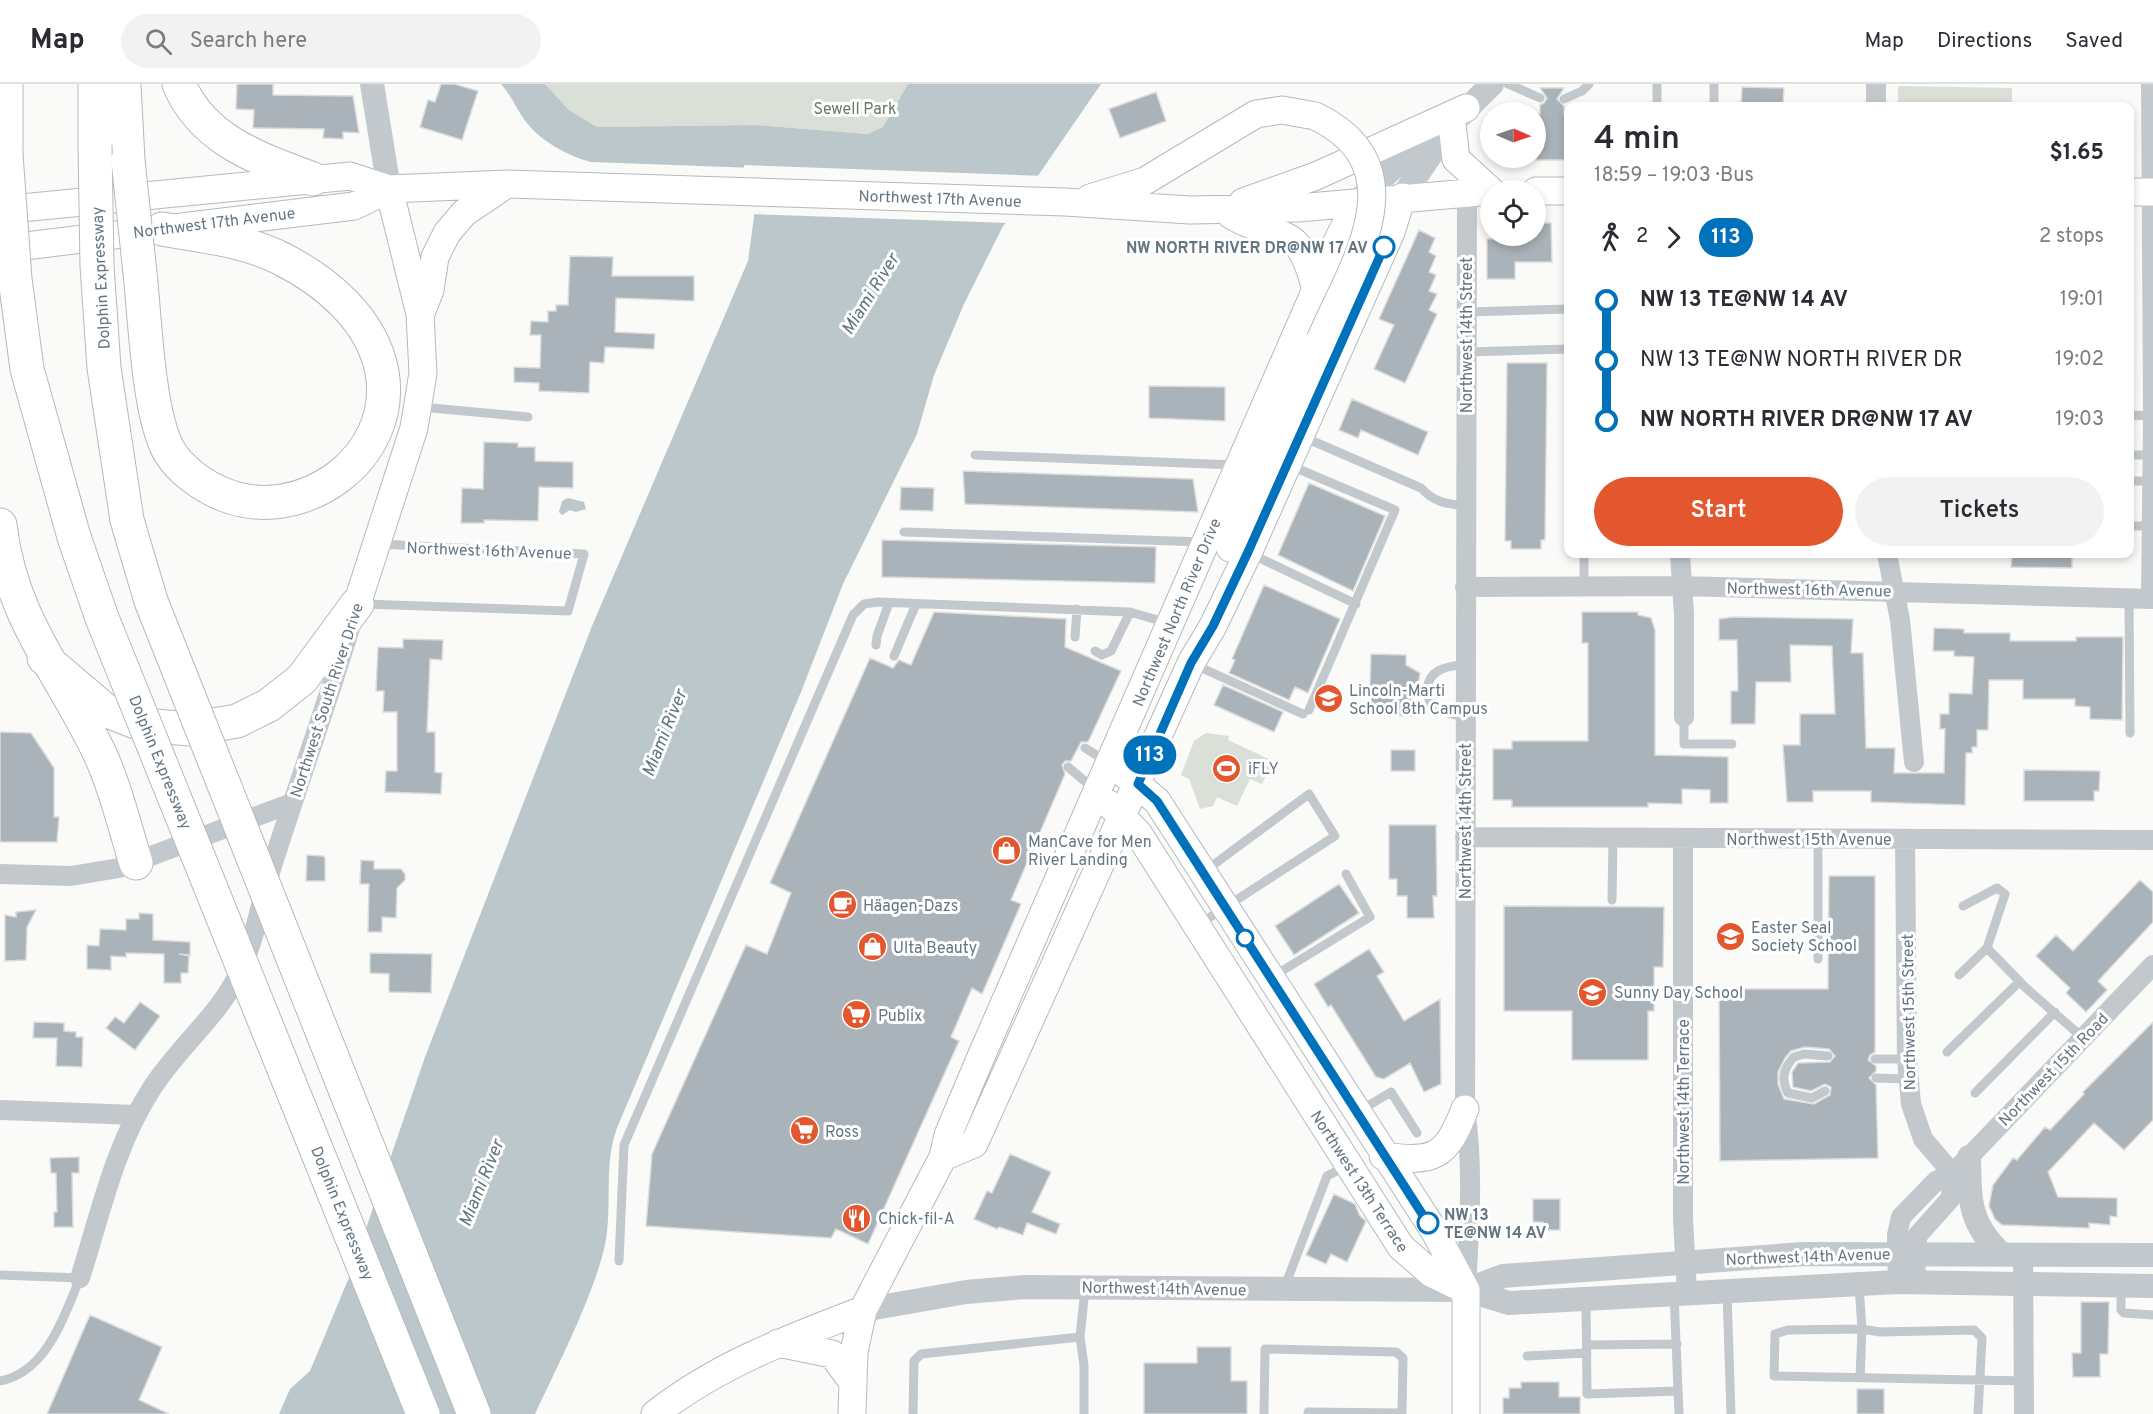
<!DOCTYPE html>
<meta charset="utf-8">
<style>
:root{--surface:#fff;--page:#f2f2f3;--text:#2b2b33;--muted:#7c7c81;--line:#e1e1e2;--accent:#e4572e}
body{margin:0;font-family:Overpass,sans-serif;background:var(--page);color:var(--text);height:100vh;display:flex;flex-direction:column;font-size:22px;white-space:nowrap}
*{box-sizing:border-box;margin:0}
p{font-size:20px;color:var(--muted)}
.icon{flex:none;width:33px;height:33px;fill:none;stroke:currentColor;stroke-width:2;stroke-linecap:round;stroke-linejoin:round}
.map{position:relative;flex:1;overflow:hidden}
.panel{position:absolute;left:1564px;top:18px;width:570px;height:456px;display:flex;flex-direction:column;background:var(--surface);border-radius:12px;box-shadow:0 3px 9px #0003}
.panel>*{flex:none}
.badge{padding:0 12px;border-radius:20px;font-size:21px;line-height:39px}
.needle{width:39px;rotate:92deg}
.fabs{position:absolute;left:1480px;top:18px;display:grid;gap:12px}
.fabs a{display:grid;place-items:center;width:66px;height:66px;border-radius:50%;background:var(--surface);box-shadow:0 3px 9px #0003;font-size:30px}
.map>.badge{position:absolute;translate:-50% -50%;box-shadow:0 0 0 3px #fff}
.legs{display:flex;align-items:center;gap:9px;height:66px;padding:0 30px;font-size:20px}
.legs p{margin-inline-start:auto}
.summary{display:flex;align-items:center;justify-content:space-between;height:102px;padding:0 30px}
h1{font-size:33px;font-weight:600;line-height:45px}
.action{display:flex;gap:12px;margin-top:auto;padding:12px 30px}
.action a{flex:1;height:69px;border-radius:36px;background:var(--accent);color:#fff;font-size:24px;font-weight:600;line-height:69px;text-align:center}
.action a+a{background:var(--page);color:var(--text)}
ul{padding:0 30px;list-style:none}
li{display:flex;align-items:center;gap:21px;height:60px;font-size:22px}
li i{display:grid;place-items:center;width:9px;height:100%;margin:0 8px;background:currentColor}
li i::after{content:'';width:15px;height:15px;margin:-8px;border:4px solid;border-radius:50%;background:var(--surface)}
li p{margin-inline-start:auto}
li:first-child i{background:linear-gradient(#0000 50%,currentColor 0)}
li:last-child i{background:linear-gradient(currentColor 50%,#0000 0)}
header{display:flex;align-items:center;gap:36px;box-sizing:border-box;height:84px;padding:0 30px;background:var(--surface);border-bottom:2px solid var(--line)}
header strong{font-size:28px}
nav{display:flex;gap:33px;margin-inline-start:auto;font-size:21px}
.search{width:420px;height:54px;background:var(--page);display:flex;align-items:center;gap:15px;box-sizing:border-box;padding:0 21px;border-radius:33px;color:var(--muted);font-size:22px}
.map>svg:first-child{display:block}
.green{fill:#dadfd7}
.water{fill:#bbc7cb}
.pier{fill:#fafaf8}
.building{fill:#aab3b9;stroke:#dcdcda;stroke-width:1.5;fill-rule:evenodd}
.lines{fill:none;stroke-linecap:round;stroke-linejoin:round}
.secondary-casing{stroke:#b3babf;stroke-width:29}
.motorway-casing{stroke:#b4b9bd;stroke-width:35}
.service{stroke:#c3c8cc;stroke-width:9}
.minor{stroke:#c3c8cc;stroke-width:20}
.tertiary{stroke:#c3c8cc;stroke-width:24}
.secondary{stroke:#fff;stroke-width:27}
.motorway{stroke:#fff;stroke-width:33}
.secondary-bridge-casing{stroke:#b3babf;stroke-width:29;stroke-linecap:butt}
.motorway-bridge-casing{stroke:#b4b9bd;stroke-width:35;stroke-linecap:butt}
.secondary-bridge{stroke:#fff;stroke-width:27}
.motorway-bridge{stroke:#fff;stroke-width:33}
.line-1-casing{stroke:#fff;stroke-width:14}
.line-1{stroke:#0072bc;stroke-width:9}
.stop-1-dot{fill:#fff;stroke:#0072bc;stroke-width:3}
.labels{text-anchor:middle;stroke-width:6;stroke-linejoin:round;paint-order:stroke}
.park-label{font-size:16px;fill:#687a64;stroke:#fff}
.street-label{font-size:16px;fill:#657683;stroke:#fff}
.stop-label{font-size:16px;font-weight:bold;fill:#657683;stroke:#fff;text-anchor:end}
.poi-label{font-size:16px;fill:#657683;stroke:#fff;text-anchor:start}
.water-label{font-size:18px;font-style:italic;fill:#60757c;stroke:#fff}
</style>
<header>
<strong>Map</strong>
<div class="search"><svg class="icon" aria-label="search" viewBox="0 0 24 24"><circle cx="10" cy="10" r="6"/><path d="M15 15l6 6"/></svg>Search here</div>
<nav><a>Map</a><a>Directions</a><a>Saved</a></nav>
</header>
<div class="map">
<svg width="2153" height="1330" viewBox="0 0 2153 1330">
<rect width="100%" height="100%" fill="#fafaf8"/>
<path class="green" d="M545,0H908L883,44L868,50L756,41L597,43L569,26Z
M1898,2L2012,4V22H1898Z
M1206,649L1229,652L1228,656L1273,677L1262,700L1250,695L1237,722L1217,713L1213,722L1200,725L1189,695L1181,691L1194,657Z"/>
<path class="water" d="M501,0H545L569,26L597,43L756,41L868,50L883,43L908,0H1101L1002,144L964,220L934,291L917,350L843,500L801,608L617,1044C603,1082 613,1122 605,1161C593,1213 558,1281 535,1330H279L290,1305L310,1287L350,1191L425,973L592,542L748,177L754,133L755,84L591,78C568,72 542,58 527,39C517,27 512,12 501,0Z
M568,414L584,418L586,425L576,428L570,426L562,431L559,428L562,417Z"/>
<path class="pier" d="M744,81L1042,92L1009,139L751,130L752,87H744Z"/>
<path class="building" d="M237,0H273V11L353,12L359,49L343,48V55L323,54L324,45L253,44L254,26L236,25Z
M441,0H454L478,7L462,56L420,43L428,16L435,18Z
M1742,3L1784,4L1783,22H1741Z
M1540,4H1564L1557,15L1564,22V30H1569V76H1536V30H1540V21L1544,19L1547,14Z
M1156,8L1166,37L1120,54L1109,25Z
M1536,139H1551L1552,178H1515V195H1487V155L1536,152Z
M1419,146L1435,154L1429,168L1436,172L1429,188L1436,191L1429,207L1437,210L1429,226L1437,230L1405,299L1374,285L1394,241L1379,235Z
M570,172L613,173L612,192H694V217L616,214L615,248L655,250L654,265L605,263L604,279L590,278L589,309L539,307V299L514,298V283L540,284L541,251H530L531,237L548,238V227H556V221H568Z
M1507,279H1547L1545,456H1541V465H1511V457H1505Z
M1149,302L1225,303V337L1149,334Z
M1352,315L1428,348L1418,371L1361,346L1358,354L1339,346Z
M484,358L518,359V363H535V377L573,378V404L539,403L538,437L484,436V439H461L462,404L483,405Z
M963,387L1193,395L1198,428L965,420Z
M1309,399L1385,432L1353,507L1278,471Z
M901,403L934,404L933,427L900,426Z
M882,456L1156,463L1155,499L882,493Z
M2012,470H2072V484L2011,483Z
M1264,501L1340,535L1308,609L1295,603L1289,616L1229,589L1235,576L1232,575Z
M934,528L1066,535L1065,563L1121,587L1088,658H1081L1071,677H1065L1062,681L1065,690L1011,816L1021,820L982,910L972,904L951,953L959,957L868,1160L836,1145L831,1154L646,1142L652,1070L746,861L767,870L791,809L770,799L870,574L893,584L899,576L911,581Z
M1582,528H1638V531L1651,534L1655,546V671L1728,673V719H1710V706L1682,705V720L1648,719V723H1512V716H1493V665H1512V657H1588V559H1582Z
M1734,533L1853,535L1851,569H1863L1866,664H1895L1894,689H1944L1945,645H1940V630H1949V609L1972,610L1974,573L1954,572V567H1933L1934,544L1964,545V549H2010V557H2076V553H2123L2122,636L2090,635V623L2075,622V615H2023V596H1989L1988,646H1977V663H1972V669H1966L1965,721L1871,718V707H1813V718H1787L1783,661H1800V630H1835L1832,562L1790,561L1791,598H1756L1755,640H1731V607H1738L1737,556H1719V535Z
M403,555L443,556L442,576L430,575L427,648H435V688L442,689L441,710L385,708L386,687H397V628H383L384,607H376L378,563L403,564Z
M1371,570L1406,571V581L1420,589L1413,632L1369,631Z
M1223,601L1283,628L1274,648L1214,621Z
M0,648L31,649L54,684V733H59L57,758H0Z
M1391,666H1415V687H1391Z
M2024,686L2100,687L2099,707H2094V717H2024Z
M1389,741H1436L1437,812H1433L1434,834H1407V812H1397V795H1389Z
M307,771L323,772L325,774V797H306Z
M361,776L374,777V785H401L405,790V796L397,804L396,834L382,833V848H368L369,800H360Z
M1829,792H1875V968L1870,971L1868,976L1876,982V987L1869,994L1876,1001L1878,1074L1720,1077L1719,905H1828ZM1805,963L1829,965L1835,972L1830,978L1798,979L1792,988L1793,1003L1811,1007L1825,1000L1831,1003L1830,1011L1814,1020L1784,1015L1778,1000V988L1785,974L1791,967Z
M2140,796L2153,808V838L2098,897L2107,906L2086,928L2066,909L2070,904L2036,872L2056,851L2073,867Z
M1339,800L1359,829L1294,871L1275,842Z
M1504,822L1664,823L1663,883H1654V927H1648V976H1572V927H1504Z
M36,826L27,843L26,876L5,877V831L16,833V828Z
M139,829L153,830V856L190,858V871L179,870L189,872L188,889H181V899H164V870L126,869V873L111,872V886L87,885V861L99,862L100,845L126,846V835H139Z
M1369,865L1384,888L1377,892L1404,937L1440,915L1441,1000L1424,1008L1410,979L1384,995L1376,993L1331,921L1328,923L1314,900Z
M370,869L432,870L431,909L389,908V890L370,889Z
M140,918L160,932L135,966L106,944L115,933L124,939Z
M34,938L64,939V947L76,948V953H83L82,983L56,982L57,954H33Z
M2153,938V1036L2124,1066L2094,1039L2048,1088L2058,1113L2117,1114V1133L2110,1132V1141L2089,1139V1144L2002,1141L1995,1135L1989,1122L1993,1101L2013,1074L2017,1076L2045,1043L2050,1046L2084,1010L2083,1008Z
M1010,1070L1051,1088L1032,1128L1060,1140L1056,1150L1027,1139L1023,1151L999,1143L997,1145L974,1135L987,1107L992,1109Z
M79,1073V1089H72L73,1143H54V1128H57L56,1089H51L50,1074Z
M1334,1110L1355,1120L1360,1132L1366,1137L1347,1178L1331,1170L1326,1180L1306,1171Z
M1533,1115H1560V1146H1543V1138H1533Z
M2081,1218H2109L2108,1270H2100V1293H2073L2072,1269H2081Z
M90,1231L162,1263L139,1316L169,1330H47Z
M1197,1263H1231V1297H1247V1330H1144V1279H1197Z
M1521,1298H1559V1313H1580V1330H1503V1314H1509V1304H1521Z
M1857,1305H1884V1330H1857Z"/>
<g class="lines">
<defs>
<path id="secondary" d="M1452,40L1456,75L1491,107
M1536,107H1569
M2130,108H2153
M1090,114L1145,97L1256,30L1282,26L1315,32
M1243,118L1316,92L1466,24
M0,126L350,92L389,105
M1231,131C1282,161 1298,133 1316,207
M0,165L354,122L389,105L507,100L1065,118L1190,126L1298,124L1491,107
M421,229L430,206L435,173L447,149L464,129L507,100
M1230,464L1320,256
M357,520L414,344L423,289L420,230L389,105
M1123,689L1157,717L1435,1148L1466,1206V1330
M1109,720L1138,749L1401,1163L1431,1189L1466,1206
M1383,1072C1435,1079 1446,1073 1465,1025
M943,1073L974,1060L1191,579L1213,542L1248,469L1391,148L1402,113
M778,1259L832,1270L852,1297
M655,1330C717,1281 790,1254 863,1226
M852,1330L854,1268L863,1226L943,1073L948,1051L980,975L1334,164L1356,119"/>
<path id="motorway" d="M95,0V61
M124,0L128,76
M179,0C203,57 260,75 313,95
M6,70V0
M140,189C145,234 148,330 169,367C180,386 204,403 225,411C301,441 397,375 382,288C372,235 326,197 280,174C244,156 201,152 162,145
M0,441C11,534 59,586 98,666C115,701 124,741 136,779
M44,574L105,626L143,641L190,645L237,637L269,621L302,595L357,520"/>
</defs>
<use href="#secondary" class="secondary-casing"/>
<use href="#motorway" class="motorway-casing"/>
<path class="service" d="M1508,0L1540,14
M1564,15L1582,7L1589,0
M1657,22V0
M1714,22V0
M1467,228L1569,225
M1466,268L1569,265
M421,323L528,333
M2130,331L2153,332
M1301,352L1421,404C1434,418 1447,421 1466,421
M975,371L1236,381
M2130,371H2152
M1289,381L1395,426L1309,626
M2130,397H2152
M2130,442H2152
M904,448L1202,458
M1249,469L1356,520
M1584,503V470
M2129,515L2130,649
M363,520L568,527L584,470L379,460
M1075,553L1077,525
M876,561L877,552L889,519
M1095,567L1102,571L1111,567L1130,528
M894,572L916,520
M1193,580L1303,630
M1465,633C1455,631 1443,629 1434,622C1429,618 1427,613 1427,606C1429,584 1447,583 1465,580
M1684,633V660H1732
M1085,664L1106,677
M1068,683L1094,705
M1612,816L1613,755
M1963,822L1997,804L2005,810L1987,864L2025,903L2083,954
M1198,841L1335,752L1309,710L1205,787
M1818,875V756
M1959,891L1987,864
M1272,893L1370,833L1346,790
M1947,968L2019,898
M1875,975H1907
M1876,994L1908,995
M1825,1007L1812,1014L1788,1009C1781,995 1783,985 1794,973L1804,970L1828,972
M1975,1009L2055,928
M1361,1026L1391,1008L1417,1049
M619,1177L624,1061L853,531L864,520L878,518L1130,528L1168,539
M0,1191L80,1194C64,1232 47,1288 0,1297
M1285,1202L1327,1092L1346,1082
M1859,1202L1862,1245L1880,1248L1974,1246L1982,1254L1978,1330
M2121,1204V1226L2124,1229L2153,1231
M1727,1209L1731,1330
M1674,1210L1679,1330
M1586,1217L1587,1310L1678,1307
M1587,1261L1677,1260
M1527,1272L1587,1269
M1860,1294L1862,1245L1788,1246L1775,1250L1774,1292L2024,1297
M913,1330L914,1277L921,1270L1080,1253
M1084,1330V1281L1080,1253L1085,1205
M1264,1330L1265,1265L1396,1268L1403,1274L1402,1329L1308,1328V1330"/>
<path class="minor" d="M1876,22V0
M1680,470L1684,530V633
M1887,470L1900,536L1914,678
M1465,503L1682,502L2153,515
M2151,515L2153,332L2151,0
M1465,753L2153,756
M1683,754V1135L1687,1209
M1905,755L1907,975L1911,1020L1923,1055L1952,1089
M0,790L71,792L119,784L292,719
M0,1026L136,1031
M2023,1169L2024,1330
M80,1194C101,1128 114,1063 152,1004C179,962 221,930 241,885C256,853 260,818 271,785C297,704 325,625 350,544
M1898,1198L1897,1151L1901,1133L1936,1097L1952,1089L1969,1073L2153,881
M1915,1199L1917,1152L1951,1114L1952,1089
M1466,1206C1469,1146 1474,1085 1465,1025L1467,108"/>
<path class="tertiary" d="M372,0L389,105
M1402,113L1452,40L1492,0
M1359,116L1411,67L1446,40
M1969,1073C1970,1116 1968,1137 2000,1169
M1466,1206L1503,1192L1804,1170L2153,1171
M863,1226L966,1208L1025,1203L1466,1206L1509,1219L1898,1198L2153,1202"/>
<use href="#secondary" class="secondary"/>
<use href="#motorway" class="motorway"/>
<defs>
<path id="secondary-bridge" d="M1315,32C1421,83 1352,182 1320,256"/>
<path id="motorway-bridge" d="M95,61L97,182L104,284L127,436L151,517L474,1330
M6,70L15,195L27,285L74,453L102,534L423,1330
M128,76L140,189"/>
</defs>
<use href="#secondary-bridge" class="secondary-bridge-casing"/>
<use href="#motorway-bridge" class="motorway-bridge-casing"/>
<use href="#secondary-bridge" class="secondary-bridge"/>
<use href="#motorway-bridge" class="motorway-bridge"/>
</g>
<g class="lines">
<defs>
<path id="line-1" d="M1384,163L1248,468L1213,542L1191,579L1138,700L1157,717L1428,1139"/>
</defs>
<use href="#line-1" class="line-1-casing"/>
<use href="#line-1" class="line-1"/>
</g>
<defs>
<symbol id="school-disc" viewBox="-11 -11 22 22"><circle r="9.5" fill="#e4572e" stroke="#fff"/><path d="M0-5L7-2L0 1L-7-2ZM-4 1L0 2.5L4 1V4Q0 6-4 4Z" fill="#fff"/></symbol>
<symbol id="stadium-disc" viewBox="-11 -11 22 22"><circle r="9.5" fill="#e4572e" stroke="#fff"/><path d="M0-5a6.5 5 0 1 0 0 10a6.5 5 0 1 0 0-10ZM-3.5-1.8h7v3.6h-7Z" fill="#fff"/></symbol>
<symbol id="shop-disc" viewBox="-11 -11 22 22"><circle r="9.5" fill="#e4572e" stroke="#fff"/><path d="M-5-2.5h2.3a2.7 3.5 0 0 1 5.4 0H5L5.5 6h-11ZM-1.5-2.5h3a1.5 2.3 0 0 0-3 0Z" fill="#fff"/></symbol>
<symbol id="cafe-disc" viewBox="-11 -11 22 22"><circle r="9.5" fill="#e4572e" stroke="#fff"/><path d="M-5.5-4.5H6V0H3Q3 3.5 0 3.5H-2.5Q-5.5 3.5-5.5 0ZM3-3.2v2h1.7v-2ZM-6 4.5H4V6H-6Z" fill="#fff"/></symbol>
<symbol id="supermarket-disc" viewBox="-11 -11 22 22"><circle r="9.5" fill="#e4572e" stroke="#fff"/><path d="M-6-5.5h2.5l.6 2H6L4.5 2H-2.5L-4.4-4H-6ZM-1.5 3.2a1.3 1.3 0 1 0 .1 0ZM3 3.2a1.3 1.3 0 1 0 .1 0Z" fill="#fff"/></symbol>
<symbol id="restaurant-disc" viewBox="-11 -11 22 22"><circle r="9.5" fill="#e4572e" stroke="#fff"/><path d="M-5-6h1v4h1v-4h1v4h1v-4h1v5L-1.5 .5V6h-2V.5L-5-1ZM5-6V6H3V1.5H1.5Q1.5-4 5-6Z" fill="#fff"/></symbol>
</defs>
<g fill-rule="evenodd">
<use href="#school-disc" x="1312" y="598" width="33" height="33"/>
<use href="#stadium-disc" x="1210" y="668" width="33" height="33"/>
<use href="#shop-disc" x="990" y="750" width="33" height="33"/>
<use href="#cafe-disc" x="826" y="804" width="33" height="33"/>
<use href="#school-disc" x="1714" y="836" width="33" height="33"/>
<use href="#shop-disc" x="856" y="846" width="33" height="33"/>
<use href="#school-disc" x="1576" y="892" width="33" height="33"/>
<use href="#supermarket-disc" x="840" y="914" width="33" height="33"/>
<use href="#supermarket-disc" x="788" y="1030" width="33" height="33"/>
<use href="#restaurant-disc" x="840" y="1118" width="33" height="33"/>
</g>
<g class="stop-1-dot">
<circle cx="1384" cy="163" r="10"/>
<circle cx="1245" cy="854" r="8"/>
<circle cx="1428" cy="1139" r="10"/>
</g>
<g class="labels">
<g class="park-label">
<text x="855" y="30">Sewell Park</text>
</g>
<g class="street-label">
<text transform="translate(940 114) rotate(2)" y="6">Northwest 17th Avenue</text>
<text transform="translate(214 138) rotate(-7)" y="6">Northwest 17th Avenue</text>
<text transform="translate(100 194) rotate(-93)" y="6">Dolphin Expressway</text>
<text transform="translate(1466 251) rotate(-90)" y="6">Northwest 14th Street</text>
<text transform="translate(489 466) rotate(2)" y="6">Northwest 16th Avenue</text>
<text transform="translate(1809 505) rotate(1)" y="6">Northwest 16th Avenue</text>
<text transform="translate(1176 528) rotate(-67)" y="6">Northwest North River Drive</text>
<text transform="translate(326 616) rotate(-72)" y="6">Northwest South River Drive</text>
<text transform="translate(161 678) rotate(68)" y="6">Dolphin Expressway</text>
<text transform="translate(1465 737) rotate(-90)" y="6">Northwest 14th Street</text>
<text x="1809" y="761">Northwest 15th Avenue</text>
<text transform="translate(1908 928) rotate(-91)" y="6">Northwest 15th Street</text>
<text transform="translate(2053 985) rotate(-46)" y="6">Northwest 15th Road</text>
<text transform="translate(1683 1018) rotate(-90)" y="6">Northwest 14th Terrace</text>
<text transform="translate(1360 1097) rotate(57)" y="6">Northwest 13th Terrace</text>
<text transform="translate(343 1129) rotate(68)" y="6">Dolphin Expressway</text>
<text transform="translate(1808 1172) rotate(-2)" y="6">Northwest 14th Avenue</text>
<text transform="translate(1164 1204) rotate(1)" y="6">Northwest 14th Avenue</text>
</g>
<g class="stop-label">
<text x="1368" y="169">NW NORTH RIVER DR@NW 17 AV</text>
<text x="1444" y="1136" text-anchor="start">NW 13<tspan x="1444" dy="18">TE@NW 14 AV</tspan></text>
</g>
<g class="poi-label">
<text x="1349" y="612">Lincoln-Marti<tspan x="1349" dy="18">School 8th Campus</tspan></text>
<text x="1248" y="690">iFLY</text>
<text x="1028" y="763">ManCave for Men<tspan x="1028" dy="18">River Landing</tspan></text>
<text x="863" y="827">Häagen-Dazs</text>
<text x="1751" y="849">Easter Seal<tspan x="1751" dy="18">Society School</tspan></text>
<text x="893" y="869">Ulta Beauty</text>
<text x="1614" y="914">Sunny Day School</text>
<text x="878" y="937">Publix</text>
<text x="825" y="1053">Ross</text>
<text x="878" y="1140">Chick-fil-A</text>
</g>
<g class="water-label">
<text transform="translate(870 210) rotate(-58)" y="6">Miami River</text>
<text transform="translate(664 649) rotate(-68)" y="6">Miami River</text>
<text transform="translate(481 1099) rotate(-68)" y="6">Miami River</text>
</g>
</g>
</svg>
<div class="fabs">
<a><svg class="needle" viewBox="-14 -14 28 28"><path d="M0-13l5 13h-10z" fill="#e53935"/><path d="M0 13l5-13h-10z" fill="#7c7c81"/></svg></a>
<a><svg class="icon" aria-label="locate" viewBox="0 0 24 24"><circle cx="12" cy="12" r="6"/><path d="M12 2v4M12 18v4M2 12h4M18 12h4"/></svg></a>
</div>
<b class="badge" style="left:1150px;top:671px;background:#0072bc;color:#fff">113</b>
<section class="panel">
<div class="summary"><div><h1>4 min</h1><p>18:59 – 19:03 · Bus</p></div><b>$1.65</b></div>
<div class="legs"><svg class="icon" aria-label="walk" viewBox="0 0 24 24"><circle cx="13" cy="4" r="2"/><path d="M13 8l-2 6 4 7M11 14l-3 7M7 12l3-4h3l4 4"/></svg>2<svg class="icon" aria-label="forward" viewBox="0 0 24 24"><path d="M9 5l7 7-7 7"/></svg><b class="badge" style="background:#0072bc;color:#fff">113</b><p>2 stops</p></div>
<ul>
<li><i style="color:#0072bc"></i><b>NW 13 TE@NW 14 AV</b><p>19:01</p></li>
<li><i style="color:#0072bc"></i><span>NW 13 TE@NW NORTH RIVER DR</span><p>19:02</p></li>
<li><i style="color:#0072bc"></i><b>NW NORTH RIVER DR@NW 17 AV</b><p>19:03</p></li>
</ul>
<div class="action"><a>Start</a><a>Tickets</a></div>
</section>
</div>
